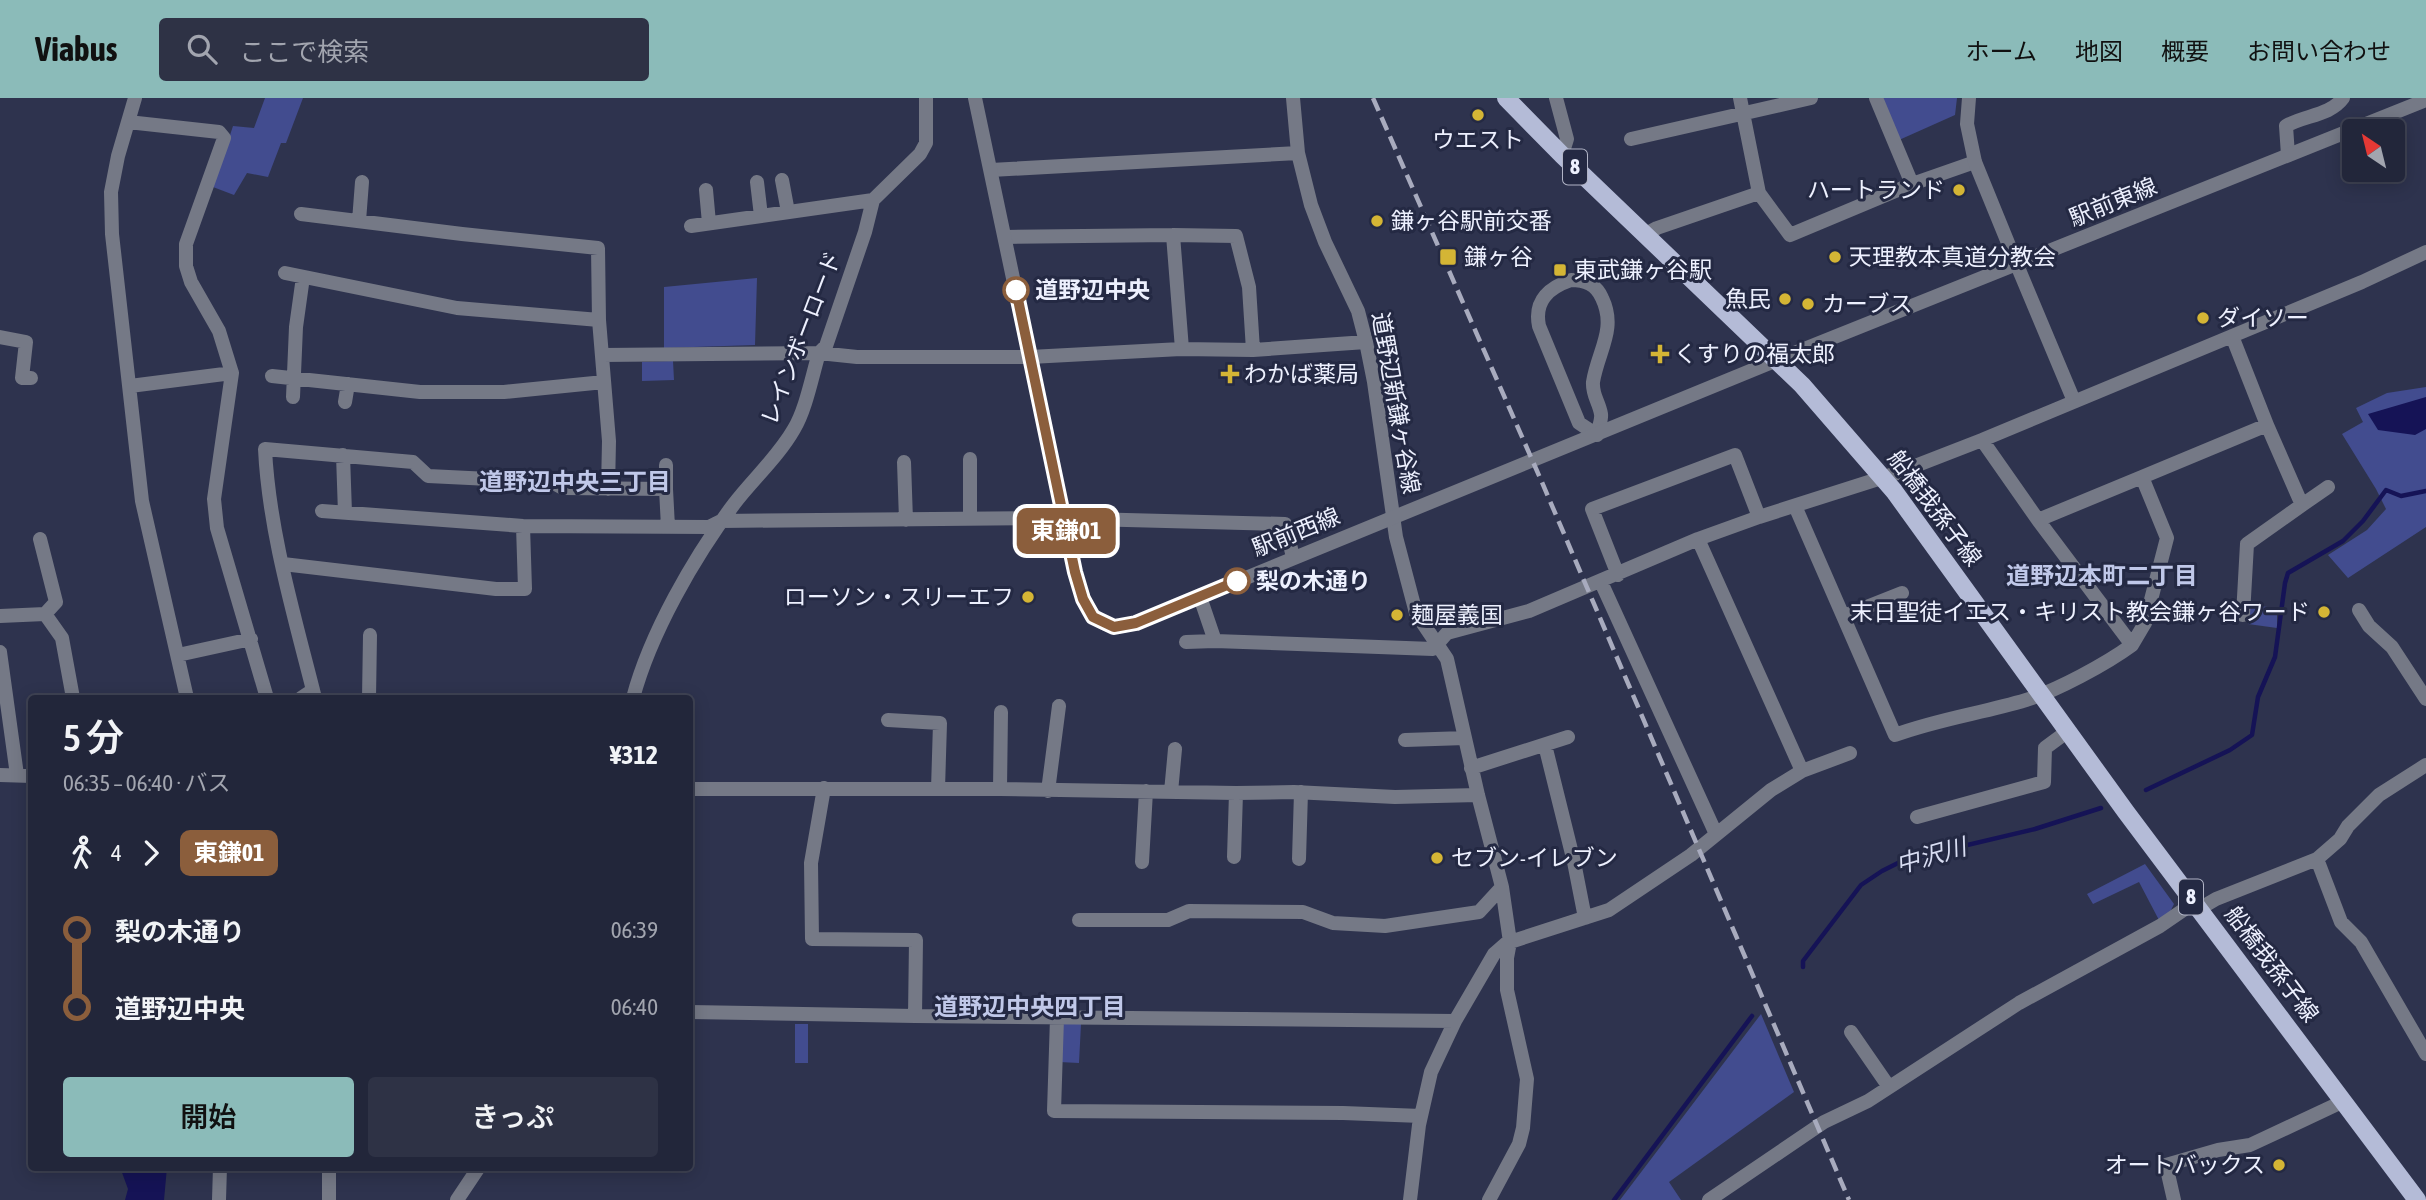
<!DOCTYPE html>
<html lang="ja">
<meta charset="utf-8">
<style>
:root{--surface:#22263a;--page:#2e3245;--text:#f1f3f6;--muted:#a2a5af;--line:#3f4354;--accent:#8bbbb9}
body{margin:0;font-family:"Asap Condensed","Noto Sans JP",sans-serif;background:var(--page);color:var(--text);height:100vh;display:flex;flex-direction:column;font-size:26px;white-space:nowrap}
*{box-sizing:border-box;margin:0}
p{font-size:23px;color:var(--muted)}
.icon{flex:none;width:38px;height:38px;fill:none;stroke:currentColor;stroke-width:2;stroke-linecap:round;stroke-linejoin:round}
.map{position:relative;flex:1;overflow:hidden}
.sheet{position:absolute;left:28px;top:597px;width:665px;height:476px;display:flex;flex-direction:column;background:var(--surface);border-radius:7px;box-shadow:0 4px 18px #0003,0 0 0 2px var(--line)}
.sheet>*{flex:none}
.badge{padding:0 14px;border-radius:10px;font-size:24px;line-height:46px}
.needle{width:46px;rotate:325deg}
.tools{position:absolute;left:2342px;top:21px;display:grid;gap:14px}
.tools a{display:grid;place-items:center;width:63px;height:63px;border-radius:7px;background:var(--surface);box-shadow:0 4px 18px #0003,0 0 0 2px var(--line);font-size:35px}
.map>.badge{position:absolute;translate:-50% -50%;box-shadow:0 0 0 4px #fff}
.legs{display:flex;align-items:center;gap:10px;height:77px;padding:0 35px;font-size:23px}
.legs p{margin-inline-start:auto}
.head{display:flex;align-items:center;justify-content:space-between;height:119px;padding:0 35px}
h1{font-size:38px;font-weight:600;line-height:52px}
.button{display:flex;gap:14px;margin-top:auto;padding:14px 35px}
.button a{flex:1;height:80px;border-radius:7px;background:var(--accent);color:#111;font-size:28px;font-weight:600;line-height:80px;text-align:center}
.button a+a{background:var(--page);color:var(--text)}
ul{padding:0 35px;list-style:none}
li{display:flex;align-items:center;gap:24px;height:77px;font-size:26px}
li i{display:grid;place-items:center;width:10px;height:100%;margin:0 9px;background:currentColor}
li i::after{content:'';width:18px;height:18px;margin:-9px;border:5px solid;border-radius:50%;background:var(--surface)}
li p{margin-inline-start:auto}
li:first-child i{background:linear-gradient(#0000 50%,currentColor 0)}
li:last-child i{background:linear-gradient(currentColor 50%,#0000 0)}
header{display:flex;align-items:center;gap:42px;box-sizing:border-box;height:98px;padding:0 35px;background:var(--accent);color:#111}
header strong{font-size:33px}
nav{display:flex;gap:38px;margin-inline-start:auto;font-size:24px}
.search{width:490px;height:63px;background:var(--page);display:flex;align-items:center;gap:18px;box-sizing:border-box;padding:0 24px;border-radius:7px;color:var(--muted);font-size:26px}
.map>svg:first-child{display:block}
.green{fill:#424c8f}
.water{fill:#151356}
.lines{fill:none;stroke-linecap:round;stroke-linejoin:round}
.stream{stroke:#151356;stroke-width:4.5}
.minor{stroke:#757986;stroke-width:14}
.tertiary{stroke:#757986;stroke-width:14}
.primary{stroke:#b4bbd7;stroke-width:18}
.rail{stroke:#a8abbe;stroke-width:4.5;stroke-dasharray:14 7;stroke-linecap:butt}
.line-1-casing{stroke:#fff;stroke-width:16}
.line-1{stroke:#8b5e3c;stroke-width:10}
.poi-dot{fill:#d4b535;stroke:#242943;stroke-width:2.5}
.stop-1-dot{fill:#fff;stroke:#8b5e3c;stroke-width:3.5}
.labels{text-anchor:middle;stroke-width:6;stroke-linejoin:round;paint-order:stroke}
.shield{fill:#242943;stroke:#b1b4c6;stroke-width:2}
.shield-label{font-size:21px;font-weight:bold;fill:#edf0fe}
.poi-label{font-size:23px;fill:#edf0fe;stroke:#242943;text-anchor:start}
.street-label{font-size:23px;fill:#edf0fe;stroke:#242943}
.stop-label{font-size:23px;font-weight:bold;fill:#edf0fe;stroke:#242943;text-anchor:start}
.neighbourhood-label{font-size:24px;font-weight:bold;fill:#c0c8e9;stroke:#242943}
.water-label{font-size:24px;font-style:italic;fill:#d8ddf2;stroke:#242943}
</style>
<header>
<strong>Viabus</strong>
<div class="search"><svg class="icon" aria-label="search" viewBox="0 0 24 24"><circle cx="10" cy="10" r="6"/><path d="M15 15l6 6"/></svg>ここで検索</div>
<nav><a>ホーム</a><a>地図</a><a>概要</a><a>お問い合わせ</a></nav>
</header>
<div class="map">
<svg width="2426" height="1102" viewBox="0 0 2426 1102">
<rect width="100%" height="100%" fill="#2e334e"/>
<path class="green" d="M265,0H303L286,45H281L268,79L247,75L234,97L213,89L233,28L254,30Z
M1883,0H1957L1955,17L1899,42Z
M757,180L755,247L664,250V189Z
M673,263L674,282L642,283V264Z
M2426,289V429L2348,480L2328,457L2367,432L2386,411L2376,391L2342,336L2363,324L2356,310L2387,295Z
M2249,507L2277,510V530L2248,526Z
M2145,766L2174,806L2169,816L2160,824L2139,784L2093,806L2087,796Z
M1761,916L1794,994L1669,1084L1681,1102H1620Z
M795,926H808V965H795Z
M1064,926H1081L1079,965L1059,964V932Z"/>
<path class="water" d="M2426,299V331L2415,337L2378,332L2368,316Z
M120,1069H167L164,1102H125L128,1091Z"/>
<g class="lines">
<path class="stream" d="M2146,692L2230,652L2252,637L2258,599L2275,559L2285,485L2288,475L2343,443L2363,423L2386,392L2401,398L2426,393
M1803,869V863L1861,787L1882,773L1904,762L2035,731L2101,710
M1614,1102L1752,918"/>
<path class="minor" d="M135,0L118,58L111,94L112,136L142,403L187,600
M1293,0L1298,55L1311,107L1325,144L1358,213L1366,244L1374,284L1396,439L1416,515L1447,561L1478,697L1502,789L1510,844L1507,860V892L1527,981L1523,1030L1519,1046L1489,1102
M1556,0L1567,41L1562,57
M1740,0L1759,95L1790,137L1912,86L1975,64
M1876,0L1912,86
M128,24L219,34L224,40L186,146V168L191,184L219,233L232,275L214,401L217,430L267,600
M1631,41L1811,0
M2288,57L2286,28C2304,17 2330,18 2343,0
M991,72L1298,55
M782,82L788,114
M757,84L761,118
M706,92L709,125
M301,116L462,136L598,150L599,222L609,343L608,391
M359,123L362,84
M691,128L873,102
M1644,137L1657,130L1759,95
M1005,139L1173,137
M2017,167L2074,303
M285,175L457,210L599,222
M1571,182C1585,182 1596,186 1602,200C1617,231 1598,253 1593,284C1592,297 1599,304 1601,316C1602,322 1598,331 1597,337L1579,325L1539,228C1534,203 1548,190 1571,182Z
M2232,238L2267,327L2302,407L2247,446L2243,517
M0,239L26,244L22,280H31
M1182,251L1173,137L1236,138L1249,189L1253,252
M602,257L819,255L857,259H1030L1181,251L1253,252L1366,244
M272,278L420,294H504L604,284
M130,288L232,275
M293,299L296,229L303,179
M345,304L348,286
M343,357L345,415
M970,361V421
M904,364L906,422
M666,367V391
M2142,379L2267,327
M2302,407L2328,389
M1795,408L1895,637C1938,621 1983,615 2026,602C2056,593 2106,566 2132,547L2038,422L1982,342
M322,413L523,428L709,429L721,423L1049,420L1285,426L1293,459
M2038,422L2142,379L2167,440L2145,525L2132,547
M1698,441L1802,673
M283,466L496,491H525L523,428
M1618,477L1592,411L1735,357L1759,419
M1601,484L1716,736
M1200,499L1215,543L1433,551L1447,535L1529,513L1698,441L1759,419L1897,375L1982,342L2362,184L2426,154
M2359,512L2369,528L2392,549L2426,601
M45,516L62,540L73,600
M0,518L45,516L56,504L40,441
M1844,518L1902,495
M1186,544L1215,543
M0,554L17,677
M178,557L251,541
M301,600L313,592
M315,600C295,520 269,434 265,351L413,364L428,378L552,384L563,390L666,391L668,429
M369,600L370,537
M633,600C650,536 694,459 734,406C754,380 778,359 794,331C806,311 812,278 819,255L826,248L865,134L873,102L920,56L926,45V0
M888,622L940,625L938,691
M1405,642L1465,640
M1545,647L1574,764L1585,820
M1471,670L1568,639
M0,677L32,678
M824,690L811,765L812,841L916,842L915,918L1455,923
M690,691H1000L1236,695L1294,694L1395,699L1478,697
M1000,691L1001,614
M1048,693L1059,608
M1171,694L1175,651
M1917,719L2044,684L2045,650L2068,633
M1234,759L1236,695
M1299,761L1301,694
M2317,761L2341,824L2361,844L2426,956
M1142,764L1146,693
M2199,811L2216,801L2317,761L2340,741L2348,728L2379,697L2426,667
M1079,822H1168L1189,813L1303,814L1333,825L1385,828L1479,814L1502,789
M1510,844L1609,812L1691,757L1771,692L1802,673L1850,655
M690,914L915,918
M1057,920L1054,1013L1343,1015L1421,1018
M1851,934L1889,989
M219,1102L220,1069
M329,1102V1069
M457,1102L479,1069
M1410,1102L1419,1027L1431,974L1455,923L1494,856L1510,842
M1709,1102L1824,1024L1868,1003L2019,905L2160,828L2195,804
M2174,1102L2166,1067L2218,1052L2250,1047L2344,1003"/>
<path class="tertiary" d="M975,0L1075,474C1082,496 1087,523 1113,528C1119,530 1129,526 1136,525L1777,262L2426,2
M1969,0L1967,26L1975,64L2017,167"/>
<path class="primary" d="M1506,0L1562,57L1802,287L1894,393L2126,714L2417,1102"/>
<path class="rail" d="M1373,0L1541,382L1849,1102"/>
</g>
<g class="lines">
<defs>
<path id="line-1" d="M1016,192L1075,474L1083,501L1093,519L1114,529L1136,525L1237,483"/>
</defs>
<use href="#line-1" class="line-1-casing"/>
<use href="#line-1" class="line-1"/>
</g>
<g class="poi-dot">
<circle cx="1478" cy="17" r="7"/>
<circle cx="1959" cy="92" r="7"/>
<circle cx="1377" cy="123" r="7"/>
<rect x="1439" y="150" width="18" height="18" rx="3.5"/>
<circle cx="1835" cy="159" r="7"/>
<rect x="1553" y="165" width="14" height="14" rx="3.5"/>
<circle cx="1785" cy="201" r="7"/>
<circle cx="1808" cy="206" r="7"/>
<circle cx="2203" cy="220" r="7"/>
<path d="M1656.5 245.5h7v7h7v7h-7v7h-7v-7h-7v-7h7z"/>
<path d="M1226.5 265.5h7v7h7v7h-7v7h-7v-7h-7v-7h7z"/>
<circle cx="1028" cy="499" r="7"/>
<circle cx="2324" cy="514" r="7"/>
<circle cx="1397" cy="517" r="7"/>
<circle cx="1437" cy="760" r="7"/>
<circle cx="2279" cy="1067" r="7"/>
</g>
<g class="stop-1-dot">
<circle cx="1016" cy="192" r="12"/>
<circle cx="1237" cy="483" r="12"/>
</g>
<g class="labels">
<g class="shield">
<rect x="1563" y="51.5" width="24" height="35" rx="5"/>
<rect x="2179" y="781.5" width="24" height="35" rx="5"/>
</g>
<g class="shield-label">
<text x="1575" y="76">8</text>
<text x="2191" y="806">8</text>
</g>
<g class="poi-label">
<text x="1478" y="50" text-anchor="middle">ウエスト</text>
<text x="1945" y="100" text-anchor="end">ハートランド</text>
<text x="1391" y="131">鎌ヶ谷駅前交番</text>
<text x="1464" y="167">鎌ヶ谷</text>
<text x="1849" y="167">天理教本真道分教会</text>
<text x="1574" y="180">東武鎌ヶ谷駅</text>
<text x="1771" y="209" text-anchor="end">魚民</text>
<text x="1822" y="214">カーブス</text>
<text x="2217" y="228">ダイソー</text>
<text x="1674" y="264">くすりの福太郎</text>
<text x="1244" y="284">わかば薬局</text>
<text x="1014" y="507" text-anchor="end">ローソン・スリーエフ</text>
<text x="2310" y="522" text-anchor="end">末日聖徒イエス・キリスト教会鎌ヶ谷ワード</text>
<text x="1411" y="525">麺屋義国</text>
<text x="1451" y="768">セブン-イレブン</text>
<text x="2265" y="1075" text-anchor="end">オートバックス</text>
</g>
<g class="street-label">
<text transform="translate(2113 104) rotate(-22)" y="8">駅前東線</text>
<text transform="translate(801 240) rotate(-69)" y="8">レインボーロード</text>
<text transform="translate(1396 305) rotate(80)" y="8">道野辺新鎌ヶ谷線</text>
<text transform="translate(1935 410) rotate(53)" y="8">船橋我孫子線</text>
<text transform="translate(1296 434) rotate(-22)" y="8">駅前西線</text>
<text transform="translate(2272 866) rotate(53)" y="8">船橋我孫子線</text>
</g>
<g class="stop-label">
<text x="1035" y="200">道野辺中央</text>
<text x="1256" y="491">梨の木通り</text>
</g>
<g class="neighbourhood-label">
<text x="575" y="392">道野辺中央三丁目</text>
<text x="2102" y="486">道野辺本町二丁目</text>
<text x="1030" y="917">道野辺中央四丁目</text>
</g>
<g class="water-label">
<text transform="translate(1931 758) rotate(-16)" y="8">中沢川</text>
</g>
</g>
</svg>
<div class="tools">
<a><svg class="needle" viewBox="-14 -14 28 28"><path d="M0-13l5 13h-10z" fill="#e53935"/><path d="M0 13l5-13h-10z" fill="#a2a5af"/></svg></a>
</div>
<b class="badge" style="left:1066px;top:433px;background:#8b5e3c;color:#fff">東鎌01</b>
<section class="sheet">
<div class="head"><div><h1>5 分</h1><p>06:35 – 06:40 · バス</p></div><b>¥312</b></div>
<div class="legs"><svg class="icon" aria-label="walk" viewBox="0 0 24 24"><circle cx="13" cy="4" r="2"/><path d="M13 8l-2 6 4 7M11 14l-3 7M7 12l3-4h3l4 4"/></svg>4<svg class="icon" aria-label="forward" viewBox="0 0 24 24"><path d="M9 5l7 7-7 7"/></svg><b class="badge" style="background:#8b5e3c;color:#fff">東鎌01</b></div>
<ul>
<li><i style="color:#8b5e3c"></i><b>梨の木通り</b><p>06:39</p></li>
<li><i style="color:#8b5e3c"></i><b>道野辺中央</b><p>06:40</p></li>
</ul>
<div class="button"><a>開始</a><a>きっぷ</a></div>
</section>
</div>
